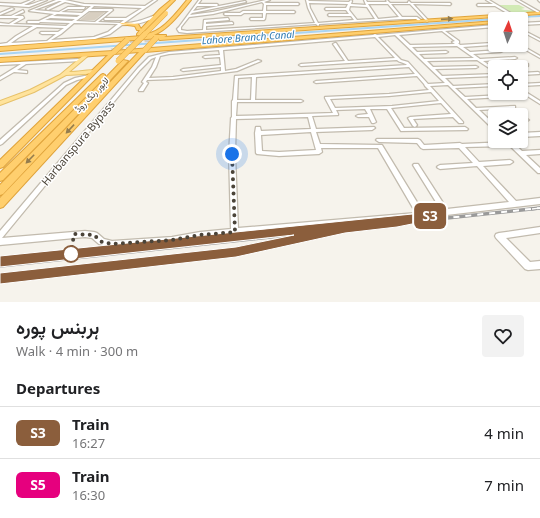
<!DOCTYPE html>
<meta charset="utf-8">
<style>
:root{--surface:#fff;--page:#f2f2f2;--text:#202124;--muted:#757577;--line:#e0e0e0}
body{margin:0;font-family:"Noto Sans",Vazirmatn,sans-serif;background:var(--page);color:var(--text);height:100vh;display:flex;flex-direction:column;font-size:15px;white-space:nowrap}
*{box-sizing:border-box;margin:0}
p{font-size:13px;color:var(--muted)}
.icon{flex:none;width:22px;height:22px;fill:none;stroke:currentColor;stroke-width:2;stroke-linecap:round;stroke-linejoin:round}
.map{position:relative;height:302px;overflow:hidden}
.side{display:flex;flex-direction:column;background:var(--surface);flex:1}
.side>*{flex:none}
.badge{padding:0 8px;border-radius:6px;font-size:14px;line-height:26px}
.needle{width:26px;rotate:3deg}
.buttons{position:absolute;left:488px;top:12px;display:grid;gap:8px}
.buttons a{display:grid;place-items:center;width:40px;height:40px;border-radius:4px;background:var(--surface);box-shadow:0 1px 3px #0004;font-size:20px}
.you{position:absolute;width:20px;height:20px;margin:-10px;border:3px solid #fff;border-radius:50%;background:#1a73e8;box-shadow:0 0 0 6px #1a73e833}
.map>.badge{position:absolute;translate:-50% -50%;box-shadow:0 0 0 2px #fff}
h2{padding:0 16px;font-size:15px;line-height:36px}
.round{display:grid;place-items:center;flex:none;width:42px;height:42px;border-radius:4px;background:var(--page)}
.headline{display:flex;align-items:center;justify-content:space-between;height:68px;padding:0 16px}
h1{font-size:19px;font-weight:600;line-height:30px}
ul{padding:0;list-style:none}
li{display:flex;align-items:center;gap:12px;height:52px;padding:0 16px;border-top:1px solid var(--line)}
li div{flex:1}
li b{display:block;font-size:15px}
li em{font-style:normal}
li .badge{min-width:44px;font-weight:700;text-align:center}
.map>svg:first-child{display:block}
.green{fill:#d2eab5}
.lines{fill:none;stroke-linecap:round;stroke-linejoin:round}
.canal{fill:#a9d4f2;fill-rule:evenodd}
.building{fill:#d8cfc1}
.highway-tunnel{stroke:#d4d0c8;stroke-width:5;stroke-dasharray:5 2.5;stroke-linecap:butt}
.minor-casing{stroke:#c2bbae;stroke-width:2.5}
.major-casing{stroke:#e6c16a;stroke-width:2}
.highway-casing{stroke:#e0a43c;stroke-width:2}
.minor{fill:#fff;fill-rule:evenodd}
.major{fill:#ffe39c;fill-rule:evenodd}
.highway{fill:#ffcf6e;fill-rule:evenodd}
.rail-far1-casing{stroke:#9a9a9a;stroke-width:3}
.rail-casing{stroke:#9a9a9a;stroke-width:3.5}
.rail-far1{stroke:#fff;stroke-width:1.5;stroke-dasharray:5;stroke-linecap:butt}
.rail{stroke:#fff;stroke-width:2;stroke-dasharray:6;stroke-linecap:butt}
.highway-bridge-far1-casing{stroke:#e0a43c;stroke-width:5;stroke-linecap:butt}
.highway-bridge-casing{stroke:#e0a43c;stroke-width:6;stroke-linecap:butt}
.highway-bridge-far1{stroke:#ffcf6e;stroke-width:4}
.highway-bridge{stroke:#ffcf6e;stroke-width:5}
.oneway{fill:#937c4e}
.line{fill:#8b5e3c;stroke:#fff}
.walk{stroke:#4b4439;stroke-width:4;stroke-dasharray:0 7.2}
.stop-dot{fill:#fff;stroke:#8b5e3c;stroke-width:2}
.labels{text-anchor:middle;stroke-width:3;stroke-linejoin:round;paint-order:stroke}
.far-street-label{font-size:9px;fill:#4b4439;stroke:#fff}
.far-water-label{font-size:10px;font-style:italic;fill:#2e7ab2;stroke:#fff}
.street-label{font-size:11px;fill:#4b4439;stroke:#fff}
</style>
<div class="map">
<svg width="540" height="302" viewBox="0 0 540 302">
<rect width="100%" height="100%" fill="#f6f3ec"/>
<path class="green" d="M496,5H519L525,8L521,9C526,11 532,9 538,12L514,14Z"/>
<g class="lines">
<path class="canal" d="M540,15V17L497,19L498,18Z
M496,18L495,20L0,55V53Z"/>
</g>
<path class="building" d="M90,12H105L95,20H80Z"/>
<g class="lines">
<path class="highway-tunnel" d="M122,41L160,39
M111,51L136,49"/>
<defs>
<path id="minor" d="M31,0H34L24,5C32,6 39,0 47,0L29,7L0,5V3L21,4Z
M56,0H65L84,4L145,6L154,0H157L124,23C135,23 142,20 153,16L154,18C143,23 134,25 122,25L110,34L95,39L0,46V44L7,43L16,36L33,26L0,25V23L9,24L19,18H0V16H11L23,10L24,12L14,16H23L24,18L13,24L66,26L70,23L40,22L39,23H28L27,22L28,21H39L54,14L29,11ZM59,1H62L46,9L48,10L65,2L84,6H91L82,13L61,12L68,9H84L85,7H68L59,12L34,10ZM94,6L142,8L126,18H105L104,19L105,20H124L120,23L98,22L113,10L112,9H91ZM89,11H109L95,22L76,21ZM57,14L80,15L77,17L53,16ZM50,18H51L75,19L72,21L45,20ZM74,23L118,24L108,32L94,37L51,40L61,34ZM37,27L64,28L58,32H41L40,33L42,34H56L47,41L11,43L18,38Z
M199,0H201L198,4H217L218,5L217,6H197L193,11L245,1L246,2L192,13L190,15L213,12L266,0H270L264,2L266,3H298L299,4L298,5H266V11H294L295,12L294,13H266L265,19L264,20H251L250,19L251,18H263V13H244L241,15H225L224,14L225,13H240L243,11H263L264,4L262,2L213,14L189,17L181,27V30L187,31L203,30L204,20L228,18L229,20L206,22V24L232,22L233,23V24L206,26V30L315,23L308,8L306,0H308L309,1L349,2L351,0L352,1L351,4L366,5L364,0H366L367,2H387L386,1L387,0L390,3H408V2L409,1L411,3H450L451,4L450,5L413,4L428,20V21L427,22L410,4H391L402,17H417L422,21L420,22L416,19H401L319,24V25L318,26L316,24L187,33L179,32L177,29L179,27ZM309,3L348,4L346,8H326L325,9L326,10H346L349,14H329L328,15L329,16H351L354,20L318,23L310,8ZM368,4H388L399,17L378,19ZM350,6L367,7L375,19L357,20L349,10Z
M486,0H489L514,15L512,16L495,6H478L477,5L478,4H493Z
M516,0H519L540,12V14Z
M538,0H540V2Z
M12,8L14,9L0,15V13Z
M540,22V24L521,25V23Z
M495,25V27L445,31L459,41V43H458L460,45L491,43L493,44L491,45L463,47L470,52L501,50L503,51L501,52L473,54L480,59L515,57L517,58L515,59L483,61L495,69V72L477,60L427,61L433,67L476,66L478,67L476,68L435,69L442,76L495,74V76L445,78L453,86L495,84V86L455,88L465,97L502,95L504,96L502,97L467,99L476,108L515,106V108H513L479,110L495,125V130L493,129L448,85L430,86L463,122V123H459L453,117L413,119L417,125L415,127L413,126L408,118L410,117L451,114L441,103L391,108L404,128L465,127L468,129L467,130L401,131L387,109H370L376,122L374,123H372L369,117H358L356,116L358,115L368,114L365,109L336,110L338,114V115L312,116L316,129L374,127L375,128L372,130L316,132L320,144L382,145L423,212L441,210L413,165L414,164H418L447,209L509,202L477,166L440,169L438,168L437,167L438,166L440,165L473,163L459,148L423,149L421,148L417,143L379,142L376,140L377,139H418L420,140L424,145L460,143L462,144L508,142L510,141L512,142L522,151L540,150V154L526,155L540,168V173H538L510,146L465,147L479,162L510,160L512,161L513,162L510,164L483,166L516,201L540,198V204L421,218L200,238L172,243L112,247L99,244L92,238L85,237L0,245V231L138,68L149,57L169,52L373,35L375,34L377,35ZM442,31L455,41L452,42L455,44L410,45L399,35ZM395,35L445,83L428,84L408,62L401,60L378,37ZM375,37L395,58L348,61L336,43H335L333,44L345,61L301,64L299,65L301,66L397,60C400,63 404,62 407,65L235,76L233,100L232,101V117L231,118V119L229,154L231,229L200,232L172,237L112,241L104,239L97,233L94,232L85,231L2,238L140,70L151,59L156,57L152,67L142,82L144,83L139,90V91H143L148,83L146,82L147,80L173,79L237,71L261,61L258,60L236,69L225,71L223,50ZM457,46L474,58L424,59L419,54L446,53L448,52L446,51L417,52L412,47ZM219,50L220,55L205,56L203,57L205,58L220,57L221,65L183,69L181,70L183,71L221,67V71L173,77L149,78L156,67L160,56L169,54ZM409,67L415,74L316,81L314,82L316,83L417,76L424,84L425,86L429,90L389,94L325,97V98L333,113L236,116L237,102H301L303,101L301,100H255L256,77ZM252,77L251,100H237L238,78ZM431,92L439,101L392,106L335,108L330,99L389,96ZM308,117L311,129L261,131L260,127H256L255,133L256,153L257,154L279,156L319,154L322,152L321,148H378L416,213L238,228L235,154L236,119ZM311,132L316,150L279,152L262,151L261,135Z
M521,29L540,39V41L521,31Z
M517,45H521L540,56V58Z
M80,59L82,60L81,61L26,64L17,70L27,71V73L14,72L0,80V77L21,64L0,65V63Z
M527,64H528V66L504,67L506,66Z
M538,72L540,73L539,74L521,75V73Z
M89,75L91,76L90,77L77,80L66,85L2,144L0,145V140L64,83L75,78Z
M540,83V85L521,86V84Z
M521,89L540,101V104L521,92Z
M521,119H527L529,120L527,121H521Z
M540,132V136L521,137V133Z
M540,227V233L506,238L530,262L540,261V269L528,270L525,269L496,238L495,236L496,234L499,233Z"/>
<path id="major" d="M85,54L89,55L69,72C78,72 87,70 96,70V72L86,74L66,75L34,92L0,105V101L30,90L60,75Z"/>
<path id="highway" d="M171,0H175L142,33C158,38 178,11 187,0H191C181,12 169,29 154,35H166V36L164,37L540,12V14L160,40L158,39L159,38L0,51V47L142,36L137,35V34L140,30H137L135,26L120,24L122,23L138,24L141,29L160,9Z
M495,21V23L145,52L3,207L0,208V198L139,52L114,54L3,167L0,168V160L108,55L0,62V58L113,51Z
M123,60L128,61L3,194L0,195V185Z
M103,74L105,75V77L3,180L0,181V173L101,75Z"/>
</defs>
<use href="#minor" class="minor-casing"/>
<use href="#major" class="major-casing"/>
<use href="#highway" class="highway-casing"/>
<use href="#minor" class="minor"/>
<use href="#major" class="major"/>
<use href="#highway" class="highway"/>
<defs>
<path id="rail-far1" d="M532,209L540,208"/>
<path id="rail" d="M0,266L540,208
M0,278L235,252L293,240"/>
</defs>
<use href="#rail-far1" class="rail-far1-casing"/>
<use href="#rail" class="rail-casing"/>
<use href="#rail-far1" class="rail-far1"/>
<use href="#rail" class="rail"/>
<defs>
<path id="highway-bridge-far1" d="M144,35L166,13"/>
<path id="highway-bridge" d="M145,50L156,38
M114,52L127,40
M118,61L145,34"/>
</defs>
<use href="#highway-bridge-far1" class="highway-bridge-far1-casing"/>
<use href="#highway-bridge" class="highway-bridge-casing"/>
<use href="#highway-bridge-far1" class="highway-bridge-far1"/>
<use href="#highway-bridge" class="highway-bridge"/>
</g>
<defs><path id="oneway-solid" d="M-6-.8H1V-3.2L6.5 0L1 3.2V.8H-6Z"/></defs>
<g class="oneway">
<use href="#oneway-solid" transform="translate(447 19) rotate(-4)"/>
<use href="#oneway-solid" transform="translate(70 129) rotate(133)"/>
<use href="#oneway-solid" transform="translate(30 159) rotate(134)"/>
</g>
<path class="line" d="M432,212L435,213L437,216L435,219L432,220L397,227L345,233L236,257L0,284V273L236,247L294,235L0,267V256Z"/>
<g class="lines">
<path class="walk" d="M71,254L74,234L94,235L102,242L112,244L172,240L200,235L235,232L232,154"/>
</g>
<circle class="stop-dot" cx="71" cy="254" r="8"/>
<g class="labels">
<g class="far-street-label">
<text transform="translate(92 95) rotate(-46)" y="3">لاہور رنگ روڈ</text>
</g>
<g class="far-water-label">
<text transform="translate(248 37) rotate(-4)" y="4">Lahore Branch Canal</text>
</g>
<g class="street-label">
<text transform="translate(78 143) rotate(-50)" y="4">Harbanspura Bypass</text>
</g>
</g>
</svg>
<div class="buttons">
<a><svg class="needle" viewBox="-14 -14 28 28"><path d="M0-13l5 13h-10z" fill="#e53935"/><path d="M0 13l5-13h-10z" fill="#757577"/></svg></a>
<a><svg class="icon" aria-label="locate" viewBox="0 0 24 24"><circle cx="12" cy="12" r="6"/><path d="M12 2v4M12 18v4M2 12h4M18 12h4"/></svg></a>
<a><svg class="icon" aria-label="layers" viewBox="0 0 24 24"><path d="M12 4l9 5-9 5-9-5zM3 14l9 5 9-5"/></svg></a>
</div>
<div class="you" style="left:232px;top:154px"></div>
<b class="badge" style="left:430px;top:216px;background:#8b5e3c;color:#fff">S3</b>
</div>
<section class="side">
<div class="headline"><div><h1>ہربنس پورہ</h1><p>Walk · 4 min · 300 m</p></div><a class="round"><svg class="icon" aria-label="heart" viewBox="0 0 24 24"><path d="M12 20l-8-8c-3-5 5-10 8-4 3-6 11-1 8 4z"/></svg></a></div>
<h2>Departures</h2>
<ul>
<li><span class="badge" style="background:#8b5e3c;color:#fff">S3</span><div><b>Train</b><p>16:27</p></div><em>4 min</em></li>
<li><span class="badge" style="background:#e6007e;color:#fff">S5</span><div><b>Train</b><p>16:30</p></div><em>7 min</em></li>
</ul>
</section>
